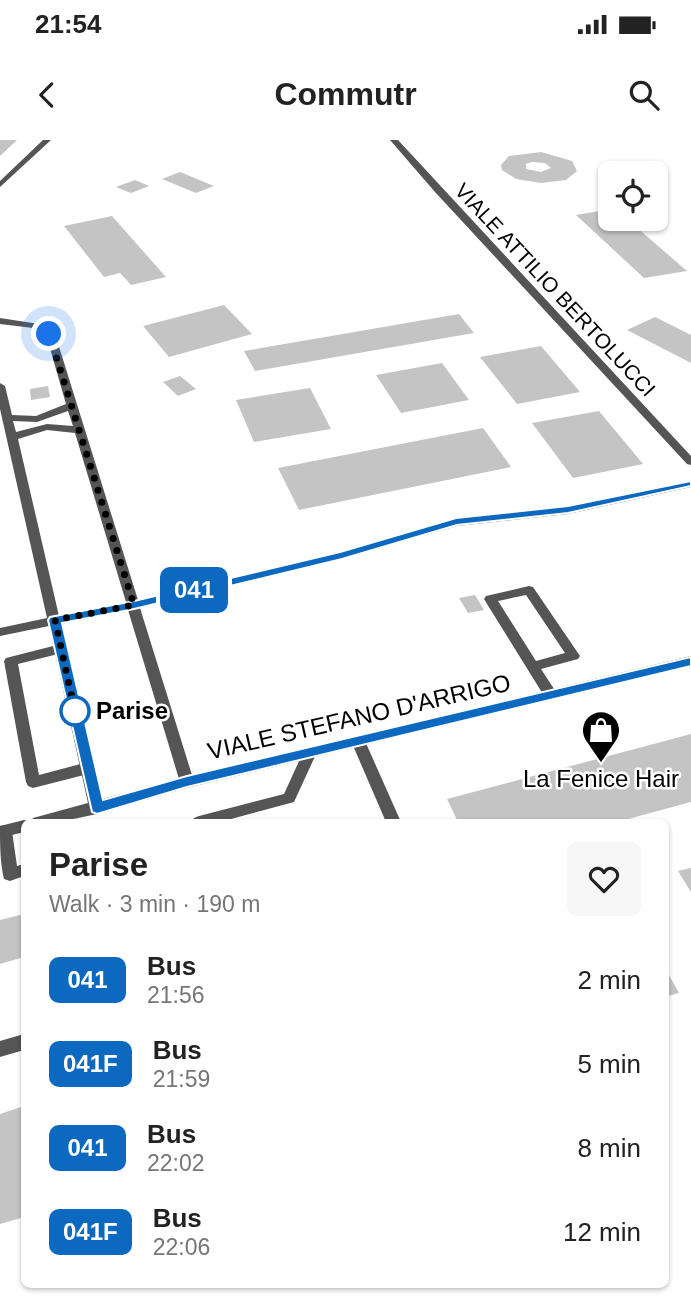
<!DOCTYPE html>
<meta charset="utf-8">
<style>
:root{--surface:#fff;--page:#f6f6f6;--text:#222;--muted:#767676}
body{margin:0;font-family:Arial,sans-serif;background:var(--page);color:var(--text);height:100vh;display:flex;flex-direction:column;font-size:26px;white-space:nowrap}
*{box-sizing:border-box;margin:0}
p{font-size:23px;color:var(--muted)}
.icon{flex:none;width:38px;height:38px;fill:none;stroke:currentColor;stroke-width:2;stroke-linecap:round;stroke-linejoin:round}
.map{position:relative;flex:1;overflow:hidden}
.details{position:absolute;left:21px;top:679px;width:648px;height:469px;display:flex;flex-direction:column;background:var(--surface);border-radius:10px;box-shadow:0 2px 5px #0004}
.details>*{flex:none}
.badge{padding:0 14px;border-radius:10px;font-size:24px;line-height:46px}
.controls{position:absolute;left:598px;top:21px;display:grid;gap:14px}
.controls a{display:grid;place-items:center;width:70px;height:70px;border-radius:10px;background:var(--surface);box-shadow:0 2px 5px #0004;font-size:35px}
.you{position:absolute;width:35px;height:35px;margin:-18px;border:5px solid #fff;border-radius:50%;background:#1a73e8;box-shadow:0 0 0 10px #1a73e833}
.map>.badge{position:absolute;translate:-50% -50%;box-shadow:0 0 0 4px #fff}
.round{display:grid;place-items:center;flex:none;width:74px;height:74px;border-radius:10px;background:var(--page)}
.summary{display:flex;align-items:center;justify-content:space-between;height:119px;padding:0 28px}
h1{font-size:33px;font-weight:700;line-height:52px}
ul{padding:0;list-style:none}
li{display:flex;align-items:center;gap:21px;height:84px;padding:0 28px}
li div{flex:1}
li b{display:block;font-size:26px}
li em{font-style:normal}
li .badge{min-width:77px;font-weight:700;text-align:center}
.status{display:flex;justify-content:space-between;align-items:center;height:49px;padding:0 35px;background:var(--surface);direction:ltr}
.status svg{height:19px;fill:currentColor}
header{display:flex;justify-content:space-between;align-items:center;height:91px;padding:0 28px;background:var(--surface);font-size:32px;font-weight:700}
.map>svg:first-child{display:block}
.building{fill:#c4c4c4;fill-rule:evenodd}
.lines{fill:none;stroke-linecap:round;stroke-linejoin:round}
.service{fill:#555;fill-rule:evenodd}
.minor{fill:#555;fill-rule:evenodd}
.line{fill:#0c69bf;stroke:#fff;stroke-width:2}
.walk{stroke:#000;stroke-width:7;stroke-dasharray:0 12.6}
.stop-dot{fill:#fff;stroke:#0c69bf;stroke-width:3.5}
.labels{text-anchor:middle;stroke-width:5;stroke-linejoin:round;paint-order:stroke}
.far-street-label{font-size:21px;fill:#000;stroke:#fff}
.stop-label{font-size:24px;font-weight:bold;fill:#000;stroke:#fff;text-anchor:start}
.street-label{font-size:24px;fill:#000;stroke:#fff}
.poi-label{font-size:24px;fill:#000;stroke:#fff}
</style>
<div class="status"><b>21:54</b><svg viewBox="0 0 49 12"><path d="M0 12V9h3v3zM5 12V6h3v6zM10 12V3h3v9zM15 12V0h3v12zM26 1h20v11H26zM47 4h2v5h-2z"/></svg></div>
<header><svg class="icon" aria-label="back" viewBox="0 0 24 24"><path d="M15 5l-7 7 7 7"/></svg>Commutr<svg class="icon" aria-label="search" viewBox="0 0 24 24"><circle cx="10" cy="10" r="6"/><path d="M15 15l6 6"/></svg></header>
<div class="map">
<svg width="691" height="1170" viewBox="0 0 691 1170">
<rect width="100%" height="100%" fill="#fff"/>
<path class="building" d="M0,0H17L0,16Z
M541,12L572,21L577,31L566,40L541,43L516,39L502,30L501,25L509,16ZM532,22L545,23L551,28L541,32L526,29V24Z
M180,32L214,46L196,53L162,39Z
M135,40L149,46L131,53L116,47Z
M611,69V79H627L687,131L644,138L576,75Z
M112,76L166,137L131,145L120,133L104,137L64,86Z
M224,165L252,194L169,217L143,186Z
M459,174L474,193L255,231L244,211Z
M655,177L691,195V223L627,190Z
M541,206L580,252L517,264L480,217Z
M442,223L469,260L401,273L376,235Z
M180,236L196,249L178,256L163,242Z
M48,246L50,257L31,260L30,249Z
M310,248L331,289L254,302L236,260Z
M599,271L643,324L573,338L532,283Z
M483,288L511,327L299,370L278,328Z
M475,455L484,470L468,473L459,458Z
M691,594V662L617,682H458L447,659Z
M691,728V752L678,731Z
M24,774V817L0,824V780Z
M665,828L679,853L665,857Z
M24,966V1077L0,1084V974Z"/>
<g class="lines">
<path class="service" d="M529,446L533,447L580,516L578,519L541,529L558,555L551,560L546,559L484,459L486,456ZM526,455L565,513L536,521L498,461Z
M61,504L68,509L66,512L18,524L39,635L88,622L93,624L95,628L93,632L88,634L33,648L28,646L26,642L4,521L6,518Z
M358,596L363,597L365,601L401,682H386L351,601L353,597Z
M310,607L315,608L317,612L294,662L220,682H192L194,678L199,676L284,654L305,608Z
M4,685L9,687L12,691L17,726L24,724V736L10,741L4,739C0,723 0,703 0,686Z
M24,894V910L0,917V901Z"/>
<path class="minor" d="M43,0H51L0,47V41Z
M390,0H398L691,316V325L687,324L435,52Z
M0,178L39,184L56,197L138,460L340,412L456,378L568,366L691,341V347L568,374L457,386L342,419L140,468L192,635L691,516V526L187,648L97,674L59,682H31L33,678L88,663L49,486L0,496V488L47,478L0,269V243L5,246L12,275L36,276L66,264L47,198L33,188L0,184ZM68,271L73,286L47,284L16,292L13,281L37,282ZM47,290L75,293L126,462L59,476L18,299ZM128,470L179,639L102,659L61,484Z
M24,680L30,682H24V692L0,698V686Z"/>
</g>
<path class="line" d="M691,341V346L568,373L457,385L342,419L134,469L62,483L103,660L187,636L691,517V526L187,647L97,674L92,672L48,480L50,477L134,461L340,412L456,378L568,366Z"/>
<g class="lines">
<path class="walk" d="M49,194L134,465L55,480L77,581L75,571"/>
</g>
<defs>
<symbol id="shop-pin" viewBox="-11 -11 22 30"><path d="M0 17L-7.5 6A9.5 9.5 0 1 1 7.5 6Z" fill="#000" stroke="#fff"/><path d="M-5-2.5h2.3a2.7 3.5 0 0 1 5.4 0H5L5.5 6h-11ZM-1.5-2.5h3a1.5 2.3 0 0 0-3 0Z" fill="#fff"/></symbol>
</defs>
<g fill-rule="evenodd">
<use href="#shop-pin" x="579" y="568" width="44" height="60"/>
</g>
<circle class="stop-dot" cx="75" cy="571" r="14"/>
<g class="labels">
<g class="far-street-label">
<text transform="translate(555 150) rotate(47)" y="7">VIALE ATTILIO BERTOLUCCI</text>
</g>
<g class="stop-label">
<text x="96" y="579">Parise</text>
</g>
<g class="street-label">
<text transform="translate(359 577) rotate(-13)" y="8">VIALE STEFANO D'ARRIGO</text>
</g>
<g class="poi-label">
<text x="601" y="647">La Fenice Hair</text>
</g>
</g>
</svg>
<div class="controls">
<a><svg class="icon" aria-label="locate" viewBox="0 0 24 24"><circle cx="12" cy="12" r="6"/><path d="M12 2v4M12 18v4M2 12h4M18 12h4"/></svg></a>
</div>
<div class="you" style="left:49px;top:194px"></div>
<b class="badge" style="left:194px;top:450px;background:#0c69bf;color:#fff">041</b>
<section class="details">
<div class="summary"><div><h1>Parise</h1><p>Walk · 3 min · 190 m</p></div><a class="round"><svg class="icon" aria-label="heart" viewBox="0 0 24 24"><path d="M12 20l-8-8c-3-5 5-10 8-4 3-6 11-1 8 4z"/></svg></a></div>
<ul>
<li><span class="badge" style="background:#0c69bf;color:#fff">041</span><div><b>Bus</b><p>21:56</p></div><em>2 min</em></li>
<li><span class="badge" style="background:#0c69bf;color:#fff">041F</span><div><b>Bus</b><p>21:59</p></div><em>5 min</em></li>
<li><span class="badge" style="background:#0c69bf;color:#fff">041</span><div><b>Bus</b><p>22:02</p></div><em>8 min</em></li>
<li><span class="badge" style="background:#0c69bf;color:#fff">041F</span><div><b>Bus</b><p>22:06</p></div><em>12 min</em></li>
</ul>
</section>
</div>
